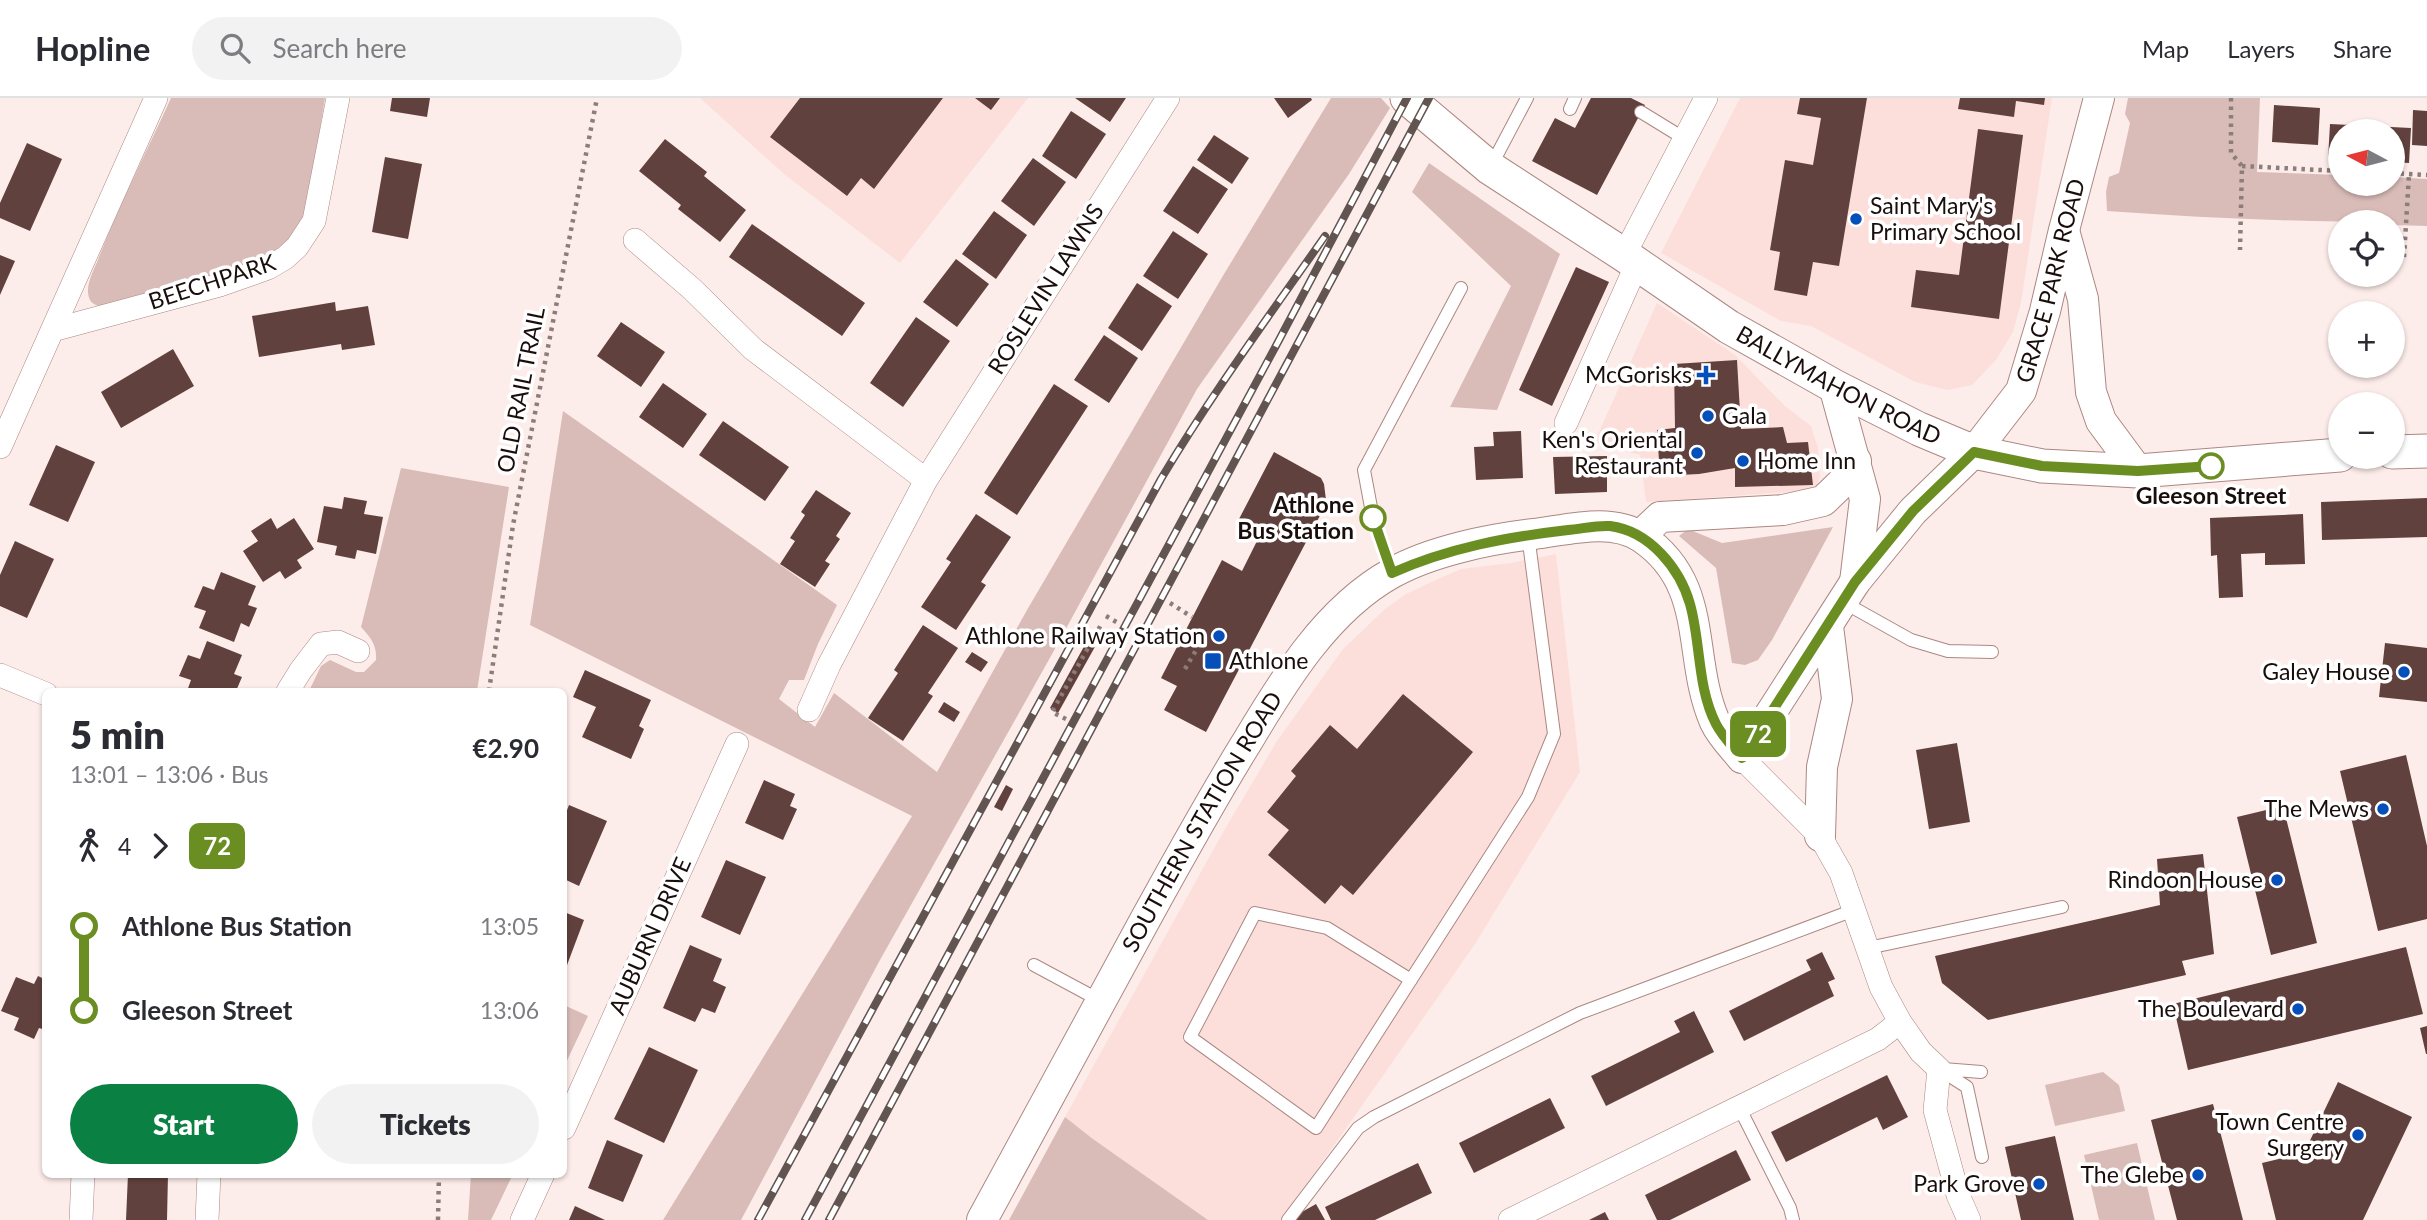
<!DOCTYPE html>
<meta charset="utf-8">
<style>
:root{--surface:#fff;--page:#f2f2f3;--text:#2b2b33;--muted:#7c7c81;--line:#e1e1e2;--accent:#0b8043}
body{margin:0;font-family:Lato,sans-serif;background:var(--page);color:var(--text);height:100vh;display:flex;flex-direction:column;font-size:26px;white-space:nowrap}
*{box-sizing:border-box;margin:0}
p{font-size:23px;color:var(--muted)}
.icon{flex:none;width:38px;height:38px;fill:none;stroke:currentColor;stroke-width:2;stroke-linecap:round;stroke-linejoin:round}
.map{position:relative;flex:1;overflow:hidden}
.details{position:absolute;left:42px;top:590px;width:525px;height:490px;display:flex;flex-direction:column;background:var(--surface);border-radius:10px;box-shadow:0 2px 5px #0004}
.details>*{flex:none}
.badge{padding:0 14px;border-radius:10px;font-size:24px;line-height:46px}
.needle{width:46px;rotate:277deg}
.buttons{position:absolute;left:2328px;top:21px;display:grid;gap:14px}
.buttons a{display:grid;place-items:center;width:77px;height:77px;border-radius:50%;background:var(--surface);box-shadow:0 2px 5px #0004;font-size:35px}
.map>.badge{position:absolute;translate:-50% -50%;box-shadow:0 0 0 4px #fff}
.legs{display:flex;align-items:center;gap:10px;height:77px;padding:0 28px;font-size:23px}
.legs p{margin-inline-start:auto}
.head{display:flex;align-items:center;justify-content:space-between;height:119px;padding:0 28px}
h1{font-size:38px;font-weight:800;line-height:52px}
.action{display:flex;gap:14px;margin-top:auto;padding:14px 28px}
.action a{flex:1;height:80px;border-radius:42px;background:var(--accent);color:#fff;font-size:28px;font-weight:800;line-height:80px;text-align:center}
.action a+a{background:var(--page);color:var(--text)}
ul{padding:0 28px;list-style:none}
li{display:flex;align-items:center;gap:24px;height:84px;font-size:26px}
li i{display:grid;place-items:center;width:10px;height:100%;margin:0 9px;background:currentColor}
li i::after{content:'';width:18px;height:18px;margin:-9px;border:5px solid;border-radius:50%;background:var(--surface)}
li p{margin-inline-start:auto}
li:first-child i{background:linear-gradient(#0000 50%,currentColor 0)}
li:last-child i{background:linear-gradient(currentColor 50%,#0000 0)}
header{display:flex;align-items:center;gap:42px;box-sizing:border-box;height:98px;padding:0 35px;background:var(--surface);border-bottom:2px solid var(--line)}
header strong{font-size:33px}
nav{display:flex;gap:38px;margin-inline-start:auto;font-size:24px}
.search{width:490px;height:63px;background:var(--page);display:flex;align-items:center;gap:18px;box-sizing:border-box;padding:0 24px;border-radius:38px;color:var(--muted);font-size:26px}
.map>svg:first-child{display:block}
.built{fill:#fcdfdb}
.green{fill:#d9bcb8}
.building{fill:#61413d}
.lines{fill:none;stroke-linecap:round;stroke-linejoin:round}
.service-casing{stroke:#ac8782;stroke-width:14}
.minor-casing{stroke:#ac8782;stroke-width:24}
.tertiary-casing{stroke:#ac8782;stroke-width:32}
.secondary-casing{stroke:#ac8782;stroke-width:35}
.path{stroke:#8b7d7a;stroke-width:4.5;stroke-dasharray:3.5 5;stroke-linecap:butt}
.service{stroke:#fff;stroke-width:12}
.minor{stroke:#fff;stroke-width:23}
.tertiary{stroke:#fff;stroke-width:30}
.secondary{stroke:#fff;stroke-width:33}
.rail-casing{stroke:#615451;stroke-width:8}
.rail{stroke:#fff;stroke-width:5;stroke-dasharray:16;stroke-linecap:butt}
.line-1-casing{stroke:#fff;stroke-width:16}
.line-1{stroke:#6b8e23;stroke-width:10}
.poi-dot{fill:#044fba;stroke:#fff;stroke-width:2.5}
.stop-1-dot{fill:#fff;stroke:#6b8e23;stroke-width:3.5}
.labels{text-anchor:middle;stroke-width:7;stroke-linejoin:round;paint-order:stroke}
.poi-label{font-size:23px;fill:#1a0e0c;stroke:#fff;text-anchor:end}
.street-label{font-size:23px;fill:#1a0e0c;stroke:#fff}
.stop-label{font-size:23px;font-weight:bold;fill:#1a0e0c;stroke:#fff}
</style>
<header>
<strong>Hopline</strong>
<div class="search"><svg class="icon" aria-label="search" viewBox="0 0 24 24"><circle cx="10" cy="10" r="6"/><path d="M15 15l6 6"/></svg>Search here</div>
<nav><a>Map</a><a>Layers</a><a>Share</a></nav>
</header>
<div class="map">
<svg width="2427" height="1122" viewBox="0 0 2427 1122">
<rect width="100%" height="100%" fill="#fdedea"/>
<path class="built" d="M700,0H1028L900,165L784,76Z
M1740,0H2052L2021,205L2013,234L1996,262L1972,287L1947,292L1915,284L1811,228L1781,223L1661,155Z
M1657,205L1735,257L1785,308L1811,328L1818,350L1820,378L1816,392L1646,404L1640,357L1594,345Z
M1556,456L1580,674L1475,846L1282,1122H1208L1093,1041L1065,1019L1222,736L1277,643L1343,551L1385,511L1406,496L1429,485L1461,471L1511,465Z"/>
<path class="green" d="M171,0H325L308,104L300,128L291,140L271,157L229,172L112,206C101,209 90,210 88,195C87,183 95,170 99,159C120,105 147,53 171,0Z
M1331,0H1381L1390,10L1349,76L1197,291L1051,558L880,862L741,1122H663L912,718L530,527L563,313L837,507L818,546L804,582H789L779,601L815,629L834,595L937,674L1027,512L1224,176Z
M2128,0H2260L2257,74L2340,77V86H2392V79L2427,81V128L2392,127V124C2298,124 2203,120 2107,113L2106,94L2109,79L2119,75L2130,25L2125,16Z
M1429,65L1560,156L1497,312L1450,309L1511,188L1412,94Z
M401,370L509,389L477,593H309L321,568L330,562L356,574H364L376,562C377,547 371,540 361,529Z
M1833,429L1772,542L1758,562L1745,567L1732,565L1716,470L1679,438L1688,431L1722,445Z
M564,907L588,918L564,969Z
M2103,974L2119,987L2125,1013L2055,1028L2045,987Z
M1065,1019L1093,1041L1208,1122H1009Z
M2137,1045L2155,1122H2099L2084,1057Z
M471,1076H513L491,1122H468Z"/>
<path class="building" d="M392,0H430L427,19L390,13Z
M800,0H943L874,91L861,80L847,98L770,39Z
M975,0H1000L991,12Z
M1075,0H1126L1110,24Z
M1274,0H1311L1312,2L1288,20Z
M1591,0H1631L1645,7L1597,97L1532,63L1555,20L1575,30Z
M1800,0H1867L1839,168L1813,164L1807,198L1774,192L1780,154L1770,152L1785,62L1813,67L1821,20L1797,16Z
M1960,0H2045L2044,7L2016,3L2014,19L1958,11Z
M2274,7L2320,10L2318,47L2272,44Z
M2413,12L2427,13V48L2412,47Z
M1071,13L1106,36L1076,81L1042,58Z
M2330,26L2411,30L2409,65L2392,64V33H2340V62L2328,61Z
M1978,31L2023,37L1999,221L1911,209L1916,172L1959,177Z
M1214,37L1249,60L1232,86L1197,62Z
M665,41L707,74L704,78L746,112L720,144L678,111L681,107L639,73Z
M27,45L62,61L30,133L0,120V105Z
M385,59L422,66L408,141L372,134Z
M1033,60L1066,84L1034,128L1001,103Z
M1193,68L1228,91L1198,136L1163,113Z
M994,113L1027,137L996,181L962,156Z
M752,126L865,205L842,238L729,159Z
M1173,133L1208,156L1178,201L1143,178Z
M0,157L15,163L0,197Z
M956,161L989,186L957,229L923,204Z
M1576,169L1609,184L1552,308L1519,292Z
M1137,185L1172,208L1142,253L1108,230Z
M335,204L336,213L368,208L375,247L342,252L341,246L259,259L252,218Z
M916,219L950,243L903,309L870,285Z
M621,224L665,254L641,289L597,258Z
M1104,237L1138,260L1109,305L1074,282Z
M173,251L194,288L121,330L101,294Z
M1737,262L1741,331L1783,329L1787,345L1808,344L1813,387L1735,389V370L1699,376L1660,378L1657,332L1675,330L1674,266Z
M663,285L707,316L683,350L639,319Z
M1054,286L1088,308L1017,417L984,395Z
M723,323L789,369L765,403L699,357Z
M1521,333L1523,380L1476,382L1474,349L1494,348L1493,334Z
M56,347L95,364L68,424L29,407Z
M1274,354L1321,380L1324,386L1326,402L1324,410L1206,634L1164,612L1177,588L1161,580L1222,462L1242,473L1262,433L1239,421Z
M1607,358V394L1555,396L1553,359Z
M816,392L851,415L836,438L840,441L825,463L830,466L815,489L780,466L795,443L790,440L805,417L801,414Z
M344,399L367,403L364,416L383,419L376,456L357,452L355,461L335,457L337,448L317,444L324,408L342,411Z
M2427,400V439L2322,442L2321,404Z
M976,416L1011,439L981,484L986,487L956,532L921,509L951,464L946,461Z
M2303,416L2305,466L2265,467V455L2241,456L2243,499L2219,500L2217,457L2211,458L2210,420Z
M271,420L277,431L294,420L314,451L297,462L302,470L285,481L280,473L263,484L243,453L258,443L251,433Z
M15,443L54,461L27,520L0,508V477Z
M221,474L256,488L248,507L257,510L249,529L241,525L234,544L199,530L206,513L194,509L203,488L214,492Z
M923,527L958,550L928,595L933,598L903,643L868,620L898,575L894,572Z
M1092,534L1101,538L1058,615L1050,610Z
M207,543L242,557L234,576L242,579L236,593H187L191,582L179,578L188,557L200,561Z
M2385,545L2427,550V604L2379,599Z
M972,554L988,564L981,574L965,564Z
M585,572L651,602L639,628L644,631L631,661L582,639L596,609L573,599Z
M1403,596L1473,654L1353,797L1341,787L1325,806L1268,757L1289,732L1267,714L1296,678L1291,673L1330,627L1357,651Z
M944,604L960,614L954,624L938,614Z
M1957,645L1970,724L1929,731L1916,652Z
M2406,657L2427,748V821L2378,833L2340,673Z
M764,682L795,696L790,708L797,711L783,742L745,725Z
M1006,687L1013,691L1002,713L994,709Z
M569,707L607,723L579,788L564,781V720Z
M2283,708L2317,845L2271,857L2237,719Z
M2203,756L2214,856L2182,863L2186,877L1988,922L1942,885L1935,858L2160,807L2157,761Z
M726,762L766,779L740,837L701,819Z
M564,814L584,822L564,875Z
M690,847L722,861L713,883L726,889L715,915L702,910L695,924L663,910Z
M2406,849L2423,916L2188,972L2173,906Z
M1822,854L1835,881L1828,884L1834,898L1744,943L1729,913L1811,872L1806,862Z
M38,878L46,882V932L39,930L34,941L14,932L19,920L1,913L16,879L34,886Z
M1694,913L1714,954L1606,1008L1591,978L1680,934L1674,923Z
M2427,928V956H2426L2420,930Z
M649,949L698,972L664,1045L614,1021Z
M1887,977L1908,1019L1883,1032L1877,1019L1786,1064L1771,1034Z
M2338,984L2412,1019L2363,1122H2276L2262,1065L2304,1055Z
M1550,1000L1565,1030L1474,1075L1459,1045Z
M2213,1006L2243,1122H2177L2151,1022Z
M2055,1038L2074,1122H2021L2005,1049Z
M607,1042L643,1057L623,1104L588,1090Z
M1736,1052L1751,1082L1670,1122H1657L1645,1097Z
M1418,1065L1432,1095L1375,1122H1331L1325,1109Z
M128,1076H168L167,1122H126Z
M1316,1106L1325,1122H1295L1293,1119Z
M575,1108L605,1122H569Z
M1605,1114L1609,1122H1589Z"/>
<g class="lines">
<defs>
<path id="service" d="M1570,11L1575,0
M1641,14L1685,41
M1490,70L1527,0
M1392,475L1373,420L1364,372L1461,190
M1843,504L1911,542L1948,553L1992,554
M1868,850L2062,809
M1034,867L1101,903
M1411,882L1327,830L1255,815L1190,939L1316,1030L1528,699L1554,636L1528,437
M1939,971L1967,989L1982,1059
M1943,971L1981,974
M1739,1009L1790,1110L1793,1122
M1288,1122L1358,1030L1374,1019L1580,915L1854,812"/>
<path id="minor" d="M635,142L692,191L753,251L926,382L1168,0
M1624,157L1706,0
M53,232L220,187L268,170L285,160L297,149L314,123L338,0
M1566,325L1637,166
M0,349L156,0
M0,577L46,596
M288,593L301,572L321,546L338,544L358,553
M809,612L829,567L926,382
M1742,660L1820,738L1841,775L1881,889L1900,924L1921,954L1939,971L1935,1012L1958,1097L1969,1122
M564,1030L737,646
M81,1122L83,1076
M207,1122L209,1076
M522,1122L543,1076
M1510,1122L1878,941L1900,924"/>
<g id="tertiary">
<path d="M2065,136L2083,201L2091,294L2101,323L2138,373"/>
<path d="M1834,288L1865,401L1855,484"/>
<path d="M1640,438L1660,419L1783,412L1823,403L1850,377L1856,363"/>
<path d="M1820,738L1822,669L1837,601L1828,528"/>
<path id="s1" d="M982,1122C1036,1022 1090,922 1145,822C1178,762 1211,702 1247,644C1284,582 1327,511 1392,475C1431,453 1490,441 1534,436C1567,432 1611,419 1641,439C1711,486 1686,558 1715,624C1721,637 1733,649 1742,660L1855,484L1913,413L1974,354L2021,293L2045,213L2064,132L2099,0"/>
</g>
<g id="secondary">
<path id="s2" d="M1407,0L1490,70L1624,157L1729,229L1834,288L1919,331L1974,354L2042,368L2138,373L2340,357"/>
<path d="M2392,354L2427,353"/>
</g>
</defs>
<use href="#service" class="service-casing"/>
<use href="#minor" class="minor-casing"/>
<use href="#tertiary" class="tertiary-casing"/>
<use href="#secondary" class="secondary-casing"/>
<path class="path" d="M2231,0V55L2242,68L2240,152
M2242,68L2340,73
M2392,75L2427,77
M2404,159L2409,76
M1170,505L1192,519
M1106,518L1118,525
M1246,556L1260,566
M1185,571L1202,542
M489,593L513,427L597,0
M1066,621L1052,614L1102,525
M438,1122L439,1076"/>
<use href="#service" class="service"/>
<use href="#minor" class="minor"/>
<use href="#tertiary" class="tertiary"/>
<use href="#secondary" class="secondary"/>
<defs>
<path id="rail" d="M758,1122L1161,381C1211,297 1269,218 1325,138
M805,1122L1278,244L1407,0
M829,1122L1429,0"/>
</defs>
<use href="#rail" class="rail-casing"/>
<use href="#rail" class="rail"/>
</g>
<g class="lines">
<defs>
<path id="line-1" d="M1373,420L1392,475C1448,450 1507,439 1568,432C1581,431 1597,427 1610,428C1650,433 1680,471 1690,506C1701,545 1697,589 1716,626C1722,638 1733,649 1742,660L1855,484L1913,413L1974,354L2042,368L2138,373L2211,368"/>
</defs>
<use href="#line-1" class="line-1-casing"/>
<use href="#line-1" class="line-1"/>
</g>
<g class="poi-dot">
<circle cx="1856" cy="121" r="7"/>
<path d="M1702.5 266.5h7v7h7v7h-7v7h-7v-7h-7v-7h7z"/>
<circle cx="1708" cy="318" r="7"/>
<circle cx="1697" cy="355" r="7"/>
<circle cx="1743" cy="363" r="7"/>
<circle cx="1219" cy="538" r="7"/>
<rect x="1204" y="554" width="18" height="18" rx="3.5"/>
<circle cx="2404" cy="574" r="7"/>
<circle cx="2383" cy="711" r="7"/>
<circle cx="2277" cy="782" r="7"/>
<circle cx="2298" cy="911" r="7"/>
<circle cx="2358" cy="1037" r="7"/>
<circle cx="2198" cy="1077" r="7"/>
<circle cx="2039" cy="1086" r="7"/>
</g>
<g class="stop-1-dot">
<circle cx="2211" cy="368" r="12"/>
<circle cx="1373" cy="420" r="12"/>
</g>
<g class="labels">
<g class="poi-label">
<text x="1870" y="116" text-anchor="start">Saint Mary's<tspan x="1870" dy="26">Primary School</tspan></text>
<text x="1692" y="285">McGorisks</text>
<text x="1722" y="326" text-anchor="start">Gala</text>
<text x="1683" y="350">Ken's Oriental<tspan x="1683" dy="26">Restaurant</tspan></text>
<text x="1757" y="371" text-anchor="start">Home Inn</text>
<text x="1205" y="546">Athlone Railway Station</text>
<text x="1229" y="571" text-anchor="start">Athlone</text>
<text x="2390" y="582">Galey House</text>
<text x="2369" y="719">The Mews</text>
<text x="2263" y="790">Rindoon House</text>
<text x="2284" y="919">The Boulevard</text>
<text x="2344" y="1032">Town Centre<tspan x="2344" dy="26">Surgery</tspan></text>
<text x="2184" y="1085">The Glebe</text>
<text x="2025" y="1094">Park Grove</text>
</g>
<g class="street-label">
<text dy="8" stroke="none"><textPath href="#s1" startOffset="1857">GRACE PARK ROAD</textPath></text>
<text transform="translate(212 184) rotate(-18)" y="8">BEECHPARK</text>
<text transform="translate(1046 191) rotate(-58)" y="8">ROSLEVIN LAWNS</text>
<text dy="8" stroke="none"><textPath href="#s2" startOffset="520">BALLYMAHON ROAD</textPath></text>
<text transform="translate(521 292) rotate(-79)" y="8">OLD RAIL TRAIL</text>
<text dy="8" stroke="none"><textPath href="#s1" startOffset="455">SOUTHERN STATION ROAD</textPath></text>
<text transform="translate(650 838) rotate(-66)" y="8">AUBURN DRIVE</text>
</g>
<g class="stop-label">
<text x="2211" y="406">Gleeson Street</text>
<text x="1354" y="415" text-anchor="end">Athlone<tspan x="1354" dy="26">Bus Station</tspan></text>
</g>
</g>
</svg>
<div class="buttons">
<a><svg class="needle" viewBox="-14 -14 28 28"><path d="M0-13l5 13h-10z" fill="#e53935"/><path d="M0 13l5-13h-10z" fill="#7c7c81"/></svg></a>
<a><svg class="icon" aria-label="locate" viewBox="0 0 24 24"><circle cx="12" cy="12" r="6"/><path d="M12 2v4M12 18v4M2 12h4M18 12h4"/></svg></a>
<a>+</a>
<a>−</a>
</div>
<b class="badge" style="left:1758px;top:636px;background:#6b8e23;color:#fff">72</b>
<section class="details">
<div class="head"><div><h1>5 min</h1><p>13:01 – 13:06 · Bus</p></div><b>€2.90</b></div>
<div class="legs"><svg class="icon" aria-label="walk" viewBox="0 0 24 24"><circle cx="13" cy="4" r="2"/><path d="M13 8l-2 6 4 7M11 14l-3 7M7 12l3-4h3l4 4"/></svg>4<svg class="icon" aria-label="forward" viewBox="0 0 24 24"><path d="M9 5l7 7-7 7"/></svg><b class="badge" style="background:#6b8e23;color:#fff">72</b></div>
<ul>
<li><i style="color:#6b8e23"></i><b>Athlone Bus Station</b><p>13:05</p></li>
<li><i style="color:#6b8e23"></i><b>Gleeson Street</b><p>13:06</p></li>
</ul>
<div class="action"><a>Start</a><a>Tickets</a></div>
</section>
</div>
